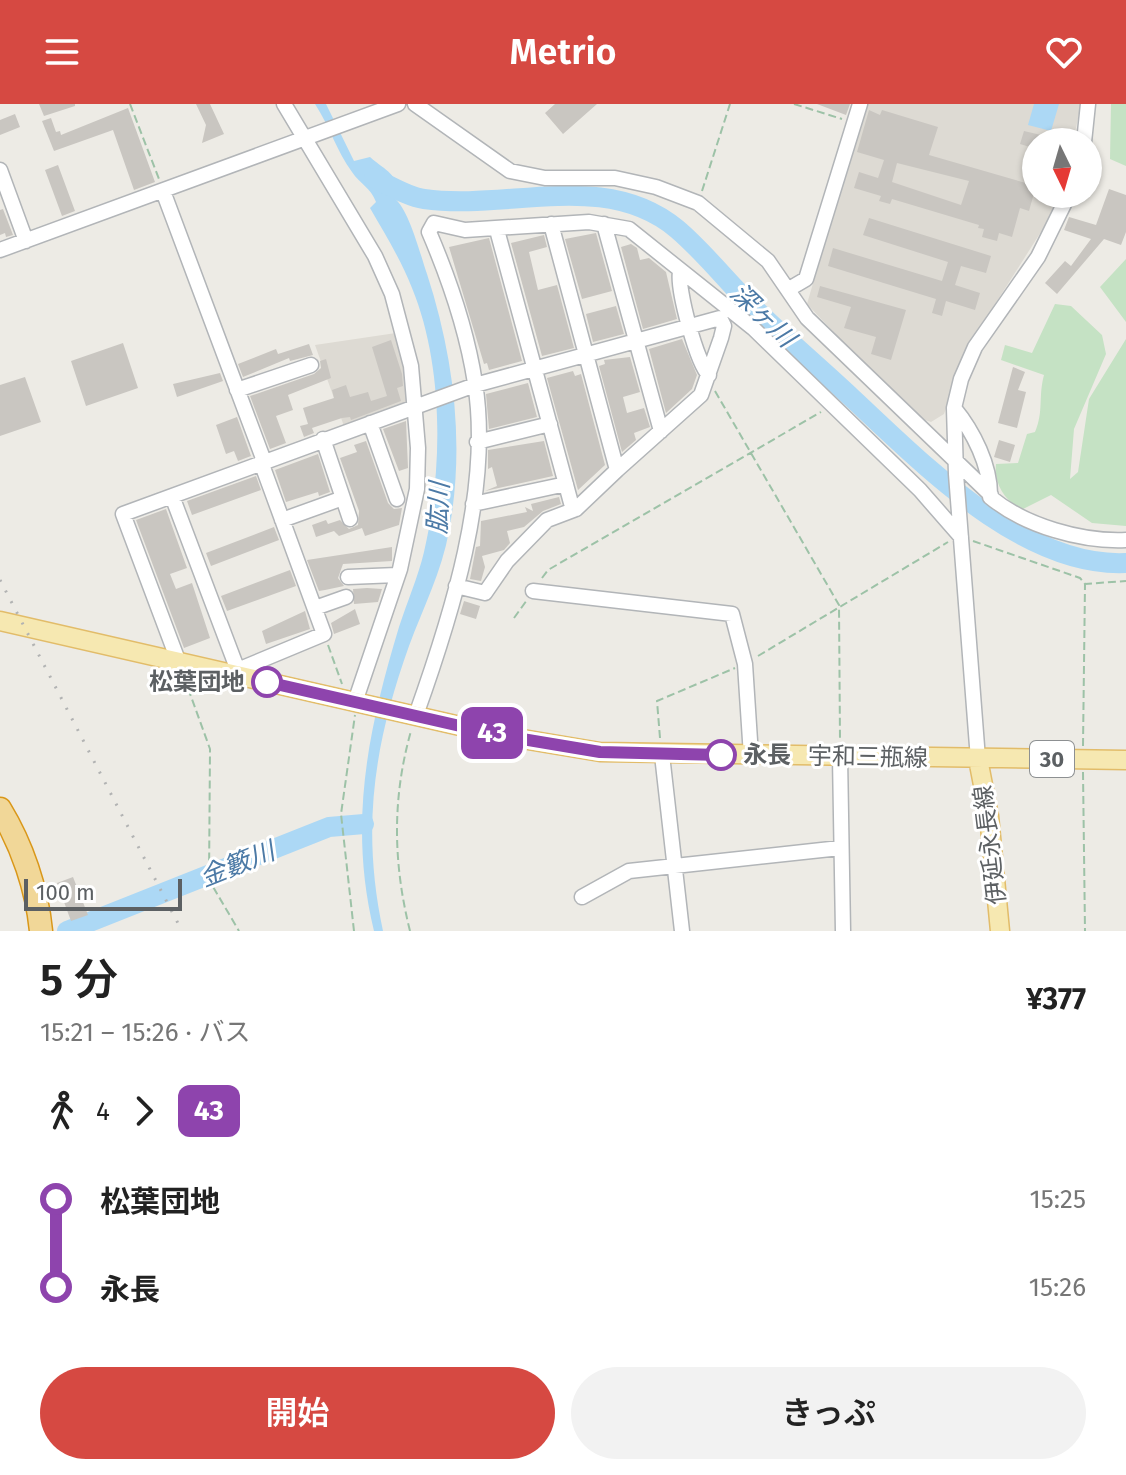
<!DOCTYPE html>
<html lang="ja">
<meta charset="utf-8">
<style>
:root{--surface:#fff;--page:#f2f2f2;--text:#222;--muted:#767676;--accent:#d64942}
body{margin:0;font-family:"Fira Sans","Noto Sans JP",sans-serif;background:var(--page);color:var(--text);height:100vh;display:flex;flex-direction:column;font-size:30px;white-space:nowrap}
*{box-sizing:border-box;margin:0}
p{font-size:26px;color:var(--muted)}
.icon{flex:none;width:44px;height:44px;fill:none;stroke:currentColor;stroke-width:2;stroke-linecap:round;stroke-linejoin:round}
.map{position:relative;height:827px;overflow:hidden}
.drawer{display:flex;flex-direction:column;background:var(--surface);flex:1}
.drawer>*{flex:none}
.badge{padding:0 16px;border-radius:12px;font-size:28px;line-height:52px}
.needle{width:52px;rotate:175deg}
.buttons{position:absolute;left:1022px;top:24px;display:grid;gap:16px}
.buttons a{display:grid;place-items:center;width:80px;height:80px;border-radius:50%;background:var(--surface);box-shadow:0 2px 6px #0004;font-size:40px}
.scale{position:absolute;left:24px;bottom:20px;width:158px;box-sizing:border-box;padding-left:8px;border:4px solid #5c6063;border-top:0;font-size:22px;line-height:28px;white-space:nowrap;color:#5c6063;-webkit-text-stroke:6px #fff;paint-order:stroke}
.map>.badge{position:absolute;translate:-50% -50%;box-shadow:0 0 0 4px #fff}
.legs{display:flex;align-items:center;gap:12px;height:88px;padding:0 40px;font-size:26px}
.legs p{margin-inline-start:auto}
.summary{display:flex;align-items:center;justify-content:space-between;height:136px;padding:0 40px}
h1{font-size:44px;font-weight:600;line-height:60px}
.primary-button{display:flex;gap:16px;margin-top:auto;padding:16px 40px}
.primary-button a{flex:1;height:92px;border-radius:48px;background:var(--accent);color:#fff;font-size:32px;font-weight:600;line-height:92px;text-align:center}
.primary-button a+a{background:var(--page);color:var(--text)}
ul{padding:0 40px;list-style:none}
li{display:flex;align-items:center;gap:28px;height:88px;font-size:30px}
li i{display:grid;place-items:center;width:12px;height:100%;margin:0 10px;background:currentColor}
li i::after{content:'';width:20px;height:20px;margin:-10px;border:6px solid;border-radius:50%;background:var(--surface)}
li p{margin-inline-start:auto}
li:first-child i{background:linear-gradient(#0000 50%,currentColor 0)}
li:last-child i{background:linear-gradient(currentColor 50%,#0000 0)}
header{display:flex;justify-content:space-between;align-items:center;height:104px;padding:0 40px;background:var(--accent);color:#fff;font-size:36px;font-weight:600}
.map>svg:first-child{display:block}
.education{fill:#dddad3}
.green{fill:#c5e2c4}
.water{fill:#acd8f5}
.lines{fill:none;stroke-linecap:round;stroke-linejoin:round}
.river{stroke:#acd8f5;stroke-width:20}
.building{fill:#c9c6c1;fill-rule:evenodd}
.minor-casing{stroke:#b2b5b8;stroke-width:17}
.major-casing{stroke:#e2bc69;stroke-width:21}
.highway-casing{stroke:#d99719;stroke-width:25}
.path{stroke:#9dc2a7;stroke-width:2;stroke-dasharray:8 4;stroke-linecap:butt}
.minor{stroke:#fff;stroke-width:14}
.major{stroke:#f6e8b1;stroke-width:18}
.highway{stroke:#f1d798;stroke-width:22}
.rail{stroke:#b2b3b3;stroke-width:3;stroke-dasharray:2 10;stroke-linecap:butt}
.line-1-casing{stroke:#fff;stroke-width:18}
.line-1{stroke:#8e44ad;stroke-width:12}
.stop-1-dot{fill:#fff;stroke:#8e44ad;stroke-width:4}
.labels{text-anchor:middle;stroke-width:6;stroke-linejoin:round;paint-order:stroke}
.shield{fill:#fff;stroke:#8d9092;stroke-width:2}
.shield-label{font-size:22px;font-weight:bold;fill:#5c6063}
.stop-label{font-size:24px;font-weight:bold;fill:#5c6063;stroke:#fff;text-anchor:end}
.street-label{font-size:24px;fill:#5c6063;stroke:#fff}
.water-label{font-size:26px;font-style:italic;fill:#4c7aa6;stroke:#fff}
</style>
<header><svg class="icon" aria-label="menu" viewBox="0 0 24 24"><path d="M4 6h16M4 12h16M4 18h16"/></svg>Metrio<svg class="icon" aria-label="heart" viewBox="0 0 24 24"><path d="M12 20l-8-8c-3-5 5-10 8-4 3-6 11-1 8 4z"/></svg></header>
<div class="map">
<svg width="1126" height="827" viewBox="0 0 1126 827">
<rect width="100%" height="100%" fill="#edebe5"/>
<path class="education" d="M865,0H1081L1073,38H1036V90H1059L1053,109L969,241L944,310L931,318L913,312L807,200Z
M396,229L407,262L410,302L345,325L315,241Z"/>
<path class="green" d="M1111,0H1126V62L1110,55Z
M1126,155V218L1100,183Z
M1055,200L1071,202L1102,231L1106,250L1074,325L1070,375L1078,368L1089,295L1126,235V422L1092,419L1051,391L1021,406C1004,395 994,380 996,360L1018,359L1027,330L1035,328C1044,307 1038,293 1044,271L1001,256L1005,241L1032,249Z"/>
<path class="water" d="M315,0H326L354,57L370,53C387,68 398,69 399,94H394C409,105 420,150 427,170C454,253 465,341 449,427C442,467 423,504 409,542C374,640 361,724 383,827H374C348,719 368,626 399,523C407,498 418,473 424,448C443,366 444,262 412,184C401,156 385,130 370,104L376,98C371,84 360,80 352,68C337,48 330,23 315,0Z
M1034,0H1059L1051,27L1028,21Z"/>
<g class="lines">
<path class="river" d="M374,74C389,81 408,93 424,95C509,107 605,65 677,125C703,147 725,175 749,199C782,232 818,262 852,294C922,359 1023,464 1126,459
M67,827L329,723L364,720"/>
</g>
<path class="building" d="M39,0H75V2L44,12Z
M196,0H210L224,30L202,39L206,21Z
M555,0H597L563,30L545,9Z
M817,0H850L846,11Z
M128,4L155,78L134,86L113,26L54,47L42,17L51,14L56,28L60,27L61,31Z
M869,6L880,11L882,6L938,23L929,51L1036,82L1029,107L1020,104L1012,133L999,129L997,137L982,133L984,125L978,124L979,121L892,95L890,100L879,97L881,92L854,84L859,68L878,74L884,56L857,48ZM897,59L969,77L961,101L892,78Z
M15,10L20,23L0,31V16Z
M1024,27L1062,36V38H1036V45L1020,40Z
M58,61L75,107L62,112L45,66Z
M1109,85L1126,91V128L1121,141L1104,135L1057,190L1045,179L1065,157L1071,162L1091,135L1064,126L1069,113L1096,121Z
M3,105L13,131L6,133L5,129L0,131V106Z
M869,114L991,152L986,169L961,162L955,181L980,189L975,206L946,197L942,212L932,209L936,195L828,162L833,144L942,177L948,158L863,131Z
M596,129L612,187L582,195L565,135Z
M544,131L547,143L529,148L538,186L557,181L574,244L542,252L511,139Z
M489,134L522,257L489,266L487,259L484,260L449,143Z
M631,140L637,144L640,156L649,154L666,168L677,215L643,225L621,143Z
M820,182L906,206L891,256L871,250L876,233L844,224L851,203L817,193Z
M616,202L624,230L593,238L586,210Z
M682,235L697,271L692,285L666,309L649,245Z
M391,236L402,270L403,282L397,284L401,297L351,316L350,313L342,314L312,324L314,329L304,333L300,322L308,320L303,304L334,294L332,286L346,281L350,293L368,288L371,297L387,292L372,243Z
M123,239L138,284L86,302L71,257Z
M309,240L313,251L290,257L289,254L243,273L238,260L276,245L278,250Z
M630,253L640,288L623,293L627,309L644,304L650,323L634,329L636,336L622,348L599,262L605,260L604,256Z
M326,255L331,274L288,291L293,306L276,312L286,339L270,345L250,292L314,270L321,264L320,257Z
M1013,263L1025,268L1018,286L1026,288L1017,324L998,319Z
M573,267L575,272L581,270L605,361L578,386L547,274Z
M220,269L223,277L177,293L173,280Z
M25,273L41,318L0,332V281Z
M528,279L537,313L489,325L486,290Z
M237,313L251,352L238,357L234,347L226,350L216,321Z
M406,317L408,364L399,367L383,325Z
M999,336L1015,341L1010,358L994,353Z
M366,337L388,399L394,405L402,404L399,421L365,432L362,424L339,432L334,427L316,433L312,421L326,416L328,420L340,416L349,425L358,421L359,407L340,354L357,348L354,341Z
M544,337L553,372L485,387L497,382L492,363L488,365V346Z
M318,350L330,388L319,392L318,388L286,398L275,366Z
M256,372L261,386L192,411L187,397Z
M559,393L561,400L543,407L524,423L507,427L510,439L504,446L482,452L485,463L481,477L470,475L476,443L480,442L481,417L527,408L525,403L533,407L531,400Z
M166,405L187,464L170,470L176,485L192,479L210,534L184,544L136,416Z
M274,423L279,436L211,462L206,449Z
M392,443V457L343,460L338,474L344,482L325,486L319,487L307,456Z
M290,466L296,482L227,507L221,492Z
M367,484L382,485L378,498L354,500L353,485Z
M464,497L480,502L476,515L460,510Z
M355,505L360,520L334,530L331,519Z
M305,507L310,525L266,540L262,527Z
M73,773L88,811L71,817L57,779Z"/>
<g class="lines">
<defs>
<path id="minor" d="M284,0L375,152L392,190L411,262L418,344L417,385L400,465L355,598
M415,0L510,67L545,74H615L656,83L698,99L768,157L807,214L991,391
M1084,38L1088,0
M0,66L26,137
M163,87L264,357
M604,120L661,327
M497,126L571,399L576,405
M0,146L398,0
M680,168C677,185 697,260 709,271
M789,185L806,175L860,0
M237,286L311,261
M954,304C973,327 991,362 990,393C1025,422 1082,438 1126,436
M370,319L397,395
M323,335L350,415
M477,338L550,320
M172,392L240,572
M473,400L566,380
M282,416L343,394
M348,473L397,471
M456,482L485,489L507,457L547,416L576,405L617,366L551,120
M533,487L732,510L745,560L751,652
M315,504L346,493
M179,559L123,410L475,281L720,214L724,222L721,234L701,291L617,366
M240,565L324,530L261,358
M416,611C451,513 492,385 475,279C467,227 450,177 429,128L434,119L465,126L589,118L629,125L753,224L920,386L961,433
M662,651L682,827
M840,653L843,827
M978,655L956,370L954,304L961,275L975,243L1038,153L1069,90
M582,793L629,767L840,744"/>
<path id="major" d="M0,517L504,632L600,648L1126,656
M978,655L989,712L1000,827"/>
<path id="highway" d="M0,705C22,741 37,785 41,827"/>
</defs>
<use href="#minor" class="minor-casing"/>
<use href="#major" class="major-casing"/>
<use href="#highway" class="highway-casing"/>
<path class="path" d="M130,0L159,75
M794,0L842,15
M702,87L730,0
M715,287L839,501L840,636
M973,437L1080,474L1085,480L1126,477
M542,474L548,466L821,308
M514,514L527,496
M328,541L342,580
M758,552L948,438
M184,573L210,645L209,776L239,827
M660,634L657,597L735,564
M1083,642L1085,480
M1083,668L1085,827
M354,827L341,710L355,611
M410,827C393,759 392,694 411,627"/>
<use href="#minor" class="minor"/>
<use href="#major" class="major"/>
<use href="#highway" class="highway"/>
<path class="rail" d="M0,476L182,827"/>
</g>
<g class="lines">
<defs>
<path id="line-1" d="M267,578L504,632L600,648L721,651"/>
</defs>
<use href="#line-1" class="line-1-casing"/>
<use href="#line-1" class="line-1"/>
</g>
<g class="stop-1-dot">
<circle cx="267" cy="578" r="14"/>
<circle cx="721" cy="651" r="14"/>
</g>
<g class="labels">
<rect class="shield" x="1030" y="637" width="44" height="36" rx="6"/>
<g class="shield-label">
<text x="1052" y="663">30</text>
</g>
<g class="stop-label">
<text x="245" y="586">松葉団地</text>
<text x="743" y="659" text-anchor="start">永長</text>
</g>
<g class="street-label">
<text transform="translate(868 653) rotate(1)" y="8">宇和三瓶線</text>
<text transform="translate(990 741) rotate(-97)" y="8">伊延永長線</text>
</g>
<g class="water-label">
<text transform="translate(763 211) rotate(44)" y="9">深ヶ川</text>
<text transform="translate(438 404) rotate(-87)" y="9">肱川</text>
<text transform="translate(237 760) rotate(-22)" y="9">金籔川</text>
</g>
</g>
</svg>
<div class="buttons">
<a><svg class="needle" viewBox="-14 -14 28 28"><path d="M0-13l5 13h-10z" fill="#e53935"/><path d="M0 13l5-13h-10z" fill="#767676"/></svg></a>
</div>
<div class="scale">100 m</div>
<b class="badge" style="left:492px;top:629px;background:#8e44ad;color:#fff">43</b>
</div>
<section class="drawer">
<div class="summary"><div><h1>5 分</h1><p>15:21 – 15:26 · バス</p></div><b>¥377</b></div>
<div class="legs"><svg class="icon" aria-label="walk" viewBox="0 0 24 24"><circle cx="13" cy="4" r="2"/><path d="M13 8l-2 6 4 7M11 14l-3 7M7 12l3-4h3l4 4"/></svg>4<svg class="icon" aria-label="forward" viewBox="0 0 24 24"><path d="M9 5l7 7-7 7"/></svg><b class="badge" style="background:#8e44ad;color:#fff">43</b></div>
<ul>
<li><i style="color:#8e44ad"></i><b>松葉団地</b><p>15:25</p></li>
<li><i style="color:#8e44ad"></i><b>永長</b><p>15:26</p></li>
</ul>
<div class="primary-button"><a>開始</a><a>きっぷ</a></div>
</section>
